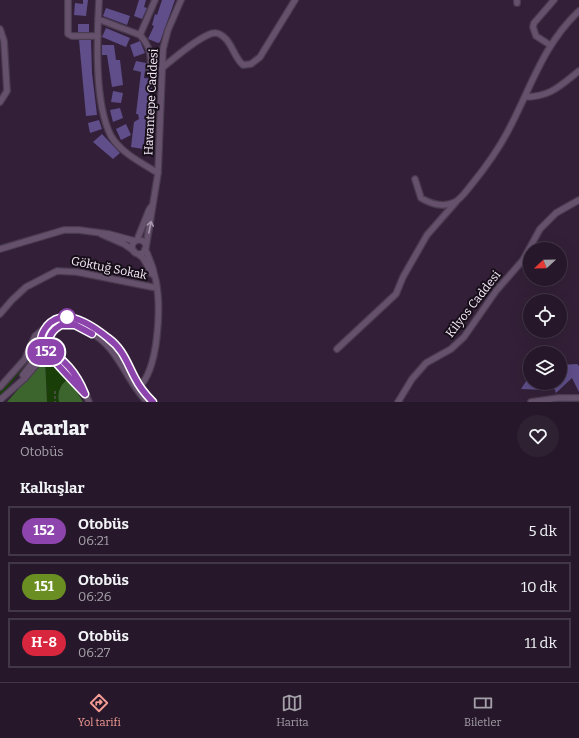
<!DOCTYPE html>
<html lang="tr">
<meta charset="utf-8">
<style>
:root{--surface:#26182a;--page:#2e2132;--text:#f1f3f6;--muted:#a4a0a8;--line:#423747;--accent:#f59c94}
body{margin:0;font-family:Bitter,serif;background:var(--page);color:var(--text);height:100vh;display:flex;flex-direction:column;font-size:15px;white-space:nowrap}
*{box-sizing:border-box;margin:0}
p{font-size:13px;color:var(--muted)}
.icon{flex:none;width:22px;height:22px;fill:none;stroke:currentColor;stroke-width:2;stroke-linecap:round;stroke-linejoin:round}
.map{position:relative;height:402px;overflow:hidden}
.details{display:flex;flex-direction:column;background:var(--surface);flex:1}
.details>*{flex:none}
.badge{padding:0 8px;border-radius:13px;font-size:14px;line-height:26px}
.needle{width:26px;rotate:248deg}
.controls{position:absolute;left:523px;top:242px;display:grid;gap:8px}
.controls a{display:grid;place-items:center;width:44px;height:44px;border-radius:50%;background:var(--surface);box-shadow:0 4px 16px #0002,0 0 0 1px var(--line);font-size:20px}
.map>.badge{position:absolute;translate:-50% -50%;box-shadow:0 0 0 2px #fff}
h2{padding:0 20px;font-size:15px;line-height:36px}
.round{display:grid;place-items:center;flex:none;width:42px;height:42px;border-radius:21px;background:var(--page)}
.headline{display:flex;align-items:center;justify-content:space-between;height:68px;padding:0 20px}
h1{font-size:19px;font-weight:800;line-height:30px}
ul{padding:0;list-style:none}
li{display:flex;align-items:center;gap:12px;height:50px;margin:0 8px 6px;padding:0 12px;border:2px solid var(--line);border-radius:0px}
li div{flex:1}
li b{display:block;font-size:15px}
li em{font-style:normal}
li .badge{min-width:44px;font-weight:700;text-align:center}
.tab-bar{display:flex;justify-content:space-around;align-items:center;height:56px;border-top:1px solid var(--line);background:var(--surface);font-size:11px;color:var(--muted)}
.tab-bar a{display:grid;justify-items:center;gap:2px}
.tab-bar .selected{color:var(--accent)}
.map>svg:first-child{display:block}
.green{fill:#193e08}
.forest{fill:#3c652d}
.building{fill:#5f4e8a}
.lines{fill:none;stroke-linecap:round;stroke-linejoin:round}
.minor-casing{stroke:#4b3b50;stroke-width:8}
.path{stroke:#726177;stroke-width:1;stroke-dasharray:3 2;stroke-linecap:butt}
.minor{stroke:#65516c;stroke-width:5.5}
.oneway{stroke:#a797ad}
.line-casing{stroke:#fff;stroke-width:9}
.line{stroke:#8e44ad;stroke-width:6}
.stop-dot{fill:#fff;stroke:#8e44ad;stroke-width:2}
.labels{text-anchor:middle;stroke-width:4;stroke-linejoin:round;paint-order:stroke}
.street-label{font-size:12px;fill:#f8ecfc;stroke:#160e18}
</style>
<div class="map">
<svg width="579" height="402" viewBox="0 0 579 402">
<rect width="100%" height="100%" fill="#332038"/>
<path class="green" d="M38,343L40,347L36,353L0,397V390C10,381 22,371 29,360C32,354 33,346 38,343Z
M48,358L67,380C60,385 57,393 59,402H47L45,359Z"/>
<path class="forest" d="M45,359L47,402H7Z
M67,380L73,385L83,402H59C57,393 60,385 67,380Z"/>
<path class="building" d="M83,0H88L86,16L74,15L75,3L83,4Z
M139,0H146L144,7L147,8L142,19L134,16Z
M162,0H175L160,42L158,43L148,39L154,26L152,25L155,14L157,15Z
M106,8L130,16L127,25L103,16Z
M78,24H89V32H78Z
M106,28L130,38L126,47L102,37Z
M79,40H91L92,73L97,115L86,116Z
M140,41L145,53L134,57L130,45Z
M102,45H114L116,60H120L123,85L112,87L107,55H102Z
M136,61L146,63L144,78L153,79L143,149L131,147L134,122L139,119L138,114H136L141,72L133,70Z
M113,91L123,93L121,103L111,102Z
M120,108L123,118L113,122L110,110Z
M99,120L102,129L90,133L88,123Z
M126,124L131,135L121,140L116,129Z
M102,134L120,153L113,159L93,142Z
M577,364L579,366V392L572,378L556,393L552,383H560V365Z
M530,375V383H547L545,390L521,389Z"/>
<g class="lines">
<defs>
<path id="minor" d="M68,0V34L72,36H98
M99,0C97,37 94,103 111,136C121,153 142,163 158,173
M517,3V0
M98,19L140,35C150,46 153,57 149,72
M0,29L4,41L7,91L0,102
M140,35L155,0
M550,45L536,36L533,27L534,23L554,0
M161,69C172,60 203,33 215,33C220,33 223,36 226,39C233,47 235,58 243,65L251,64L260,57L295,0
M525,97C550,97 560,86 579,71
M415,179L421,198C431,204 443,208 455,202C461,199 467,190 472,184C485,168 498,150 508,131C531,88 542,46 579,11
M101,234L124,244L134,251
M137,240L149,210L151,207
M132 247a7 7 0 1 1 14 0a7 7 0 1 1-14 0Z
M146,247L158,173L163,49L168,30L181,0
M0,249L64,230H79L109,234L135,241
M138,254L143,258L152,274
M0,314L12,300L26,287L57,271L77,272L157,288
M337,349L396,294L403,277L427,235L456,202
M23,375L45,346
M0,387L25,359L35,336L45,328
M138,388C159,370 161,307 156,281C154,270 150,259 145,249
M85,394C76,383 46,354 42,343C40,338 43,331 47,326C64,306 92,325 108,338C123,349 126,363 135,378C140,387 146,395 153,402
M0,400L25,378L48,351
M89,402L81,383L49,344L51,334L61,325C71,324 79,327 88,331C119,347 124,378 147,402
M398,402L412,379L426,363L451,349L464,337L496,291L523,260L540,229L556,213L579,200
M531,402L558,398H579"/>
</defs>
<use href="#minor" class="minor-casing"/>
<path class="path" d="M55,391V402"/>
<use href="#minor" class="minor"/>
</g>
<defs><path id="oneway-shaft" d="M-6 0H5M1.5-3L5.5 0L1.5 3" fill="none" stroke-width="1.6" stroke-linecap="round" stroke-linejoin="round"/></defs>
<use class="oneway" href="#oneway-shaft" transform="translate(150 227) rotate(-79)"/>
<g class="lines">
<defs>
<path id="line" d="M92,334L75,325H61C36,340 57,354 69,367C76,375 81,384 85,394C76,384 45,354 42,343C40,338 43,331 47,326C64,306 92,325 108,338C123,349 127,363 135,378C140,388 146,395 153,402"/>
</defs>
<use href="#line" class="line-casing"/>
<use href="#line" class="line"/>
</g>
<circle class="stop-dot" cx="67" cy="317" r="8"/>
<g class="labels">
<g class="street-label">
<text transform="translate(151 102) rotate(-87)" y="4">Havantepe Caddesi</text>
<text transform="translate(109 268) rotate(11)" y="4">Göktuğ Sokak</text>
<text transform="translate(473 304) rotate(-52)" y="4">Kilyos Caddesi</text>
</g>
</g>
</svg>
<div class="controls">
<a><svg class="needle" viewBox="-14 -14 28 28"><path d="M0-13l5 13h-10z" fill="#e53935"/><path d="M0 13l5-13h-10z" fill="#a4a0a8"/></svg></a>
<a><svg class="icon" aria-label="locate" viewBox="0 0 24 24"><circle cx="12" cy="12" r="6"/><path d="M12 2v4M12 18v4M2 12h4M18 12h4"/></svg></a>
<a><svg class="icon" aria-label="layers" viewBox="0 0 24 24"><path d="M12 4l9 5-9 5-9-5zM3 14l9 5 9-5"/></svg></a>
</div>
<b class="badge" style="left:46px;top:352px;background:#8e44ad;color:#fff">152</b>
</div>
<section class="details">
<div class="headline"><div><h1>Acarlar</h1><p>Otobüs</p></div><a class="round"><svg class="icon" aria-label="heart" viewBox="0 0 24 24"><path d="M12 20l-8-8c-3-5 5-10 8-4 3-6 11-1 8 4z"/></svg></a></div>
<h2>Kalkışlar</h2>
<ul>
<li><span class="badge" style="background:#8e44ad;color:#fff">152</span><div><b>Otobüs</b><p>06:21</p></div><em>5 dk</em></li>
<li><span class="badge" style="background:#6b8e23;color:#fff">151</span><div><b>Otobüs</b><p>06:26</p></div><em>10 dk</em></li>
<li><span class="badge" style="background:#d7263d;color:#fff">H-8</span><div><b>Otobüs</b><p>06:27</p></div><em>11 dk</em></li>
</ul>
</section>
<nav class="tab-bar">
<a class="selected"><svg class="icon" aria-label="directions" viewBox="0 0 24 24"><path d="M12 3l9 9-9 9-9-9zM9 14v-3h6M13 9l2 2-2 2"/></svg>Yol tarifi</a>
<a><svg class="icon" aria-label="map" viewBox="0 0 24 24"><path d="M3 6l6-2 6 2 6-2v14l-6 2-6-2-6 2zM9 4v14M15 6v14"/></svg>Harita</a>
<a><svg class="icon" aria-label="tickets" viewBox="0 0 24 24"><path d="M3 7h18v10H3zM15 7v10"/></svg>Biletler</a>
</nav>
